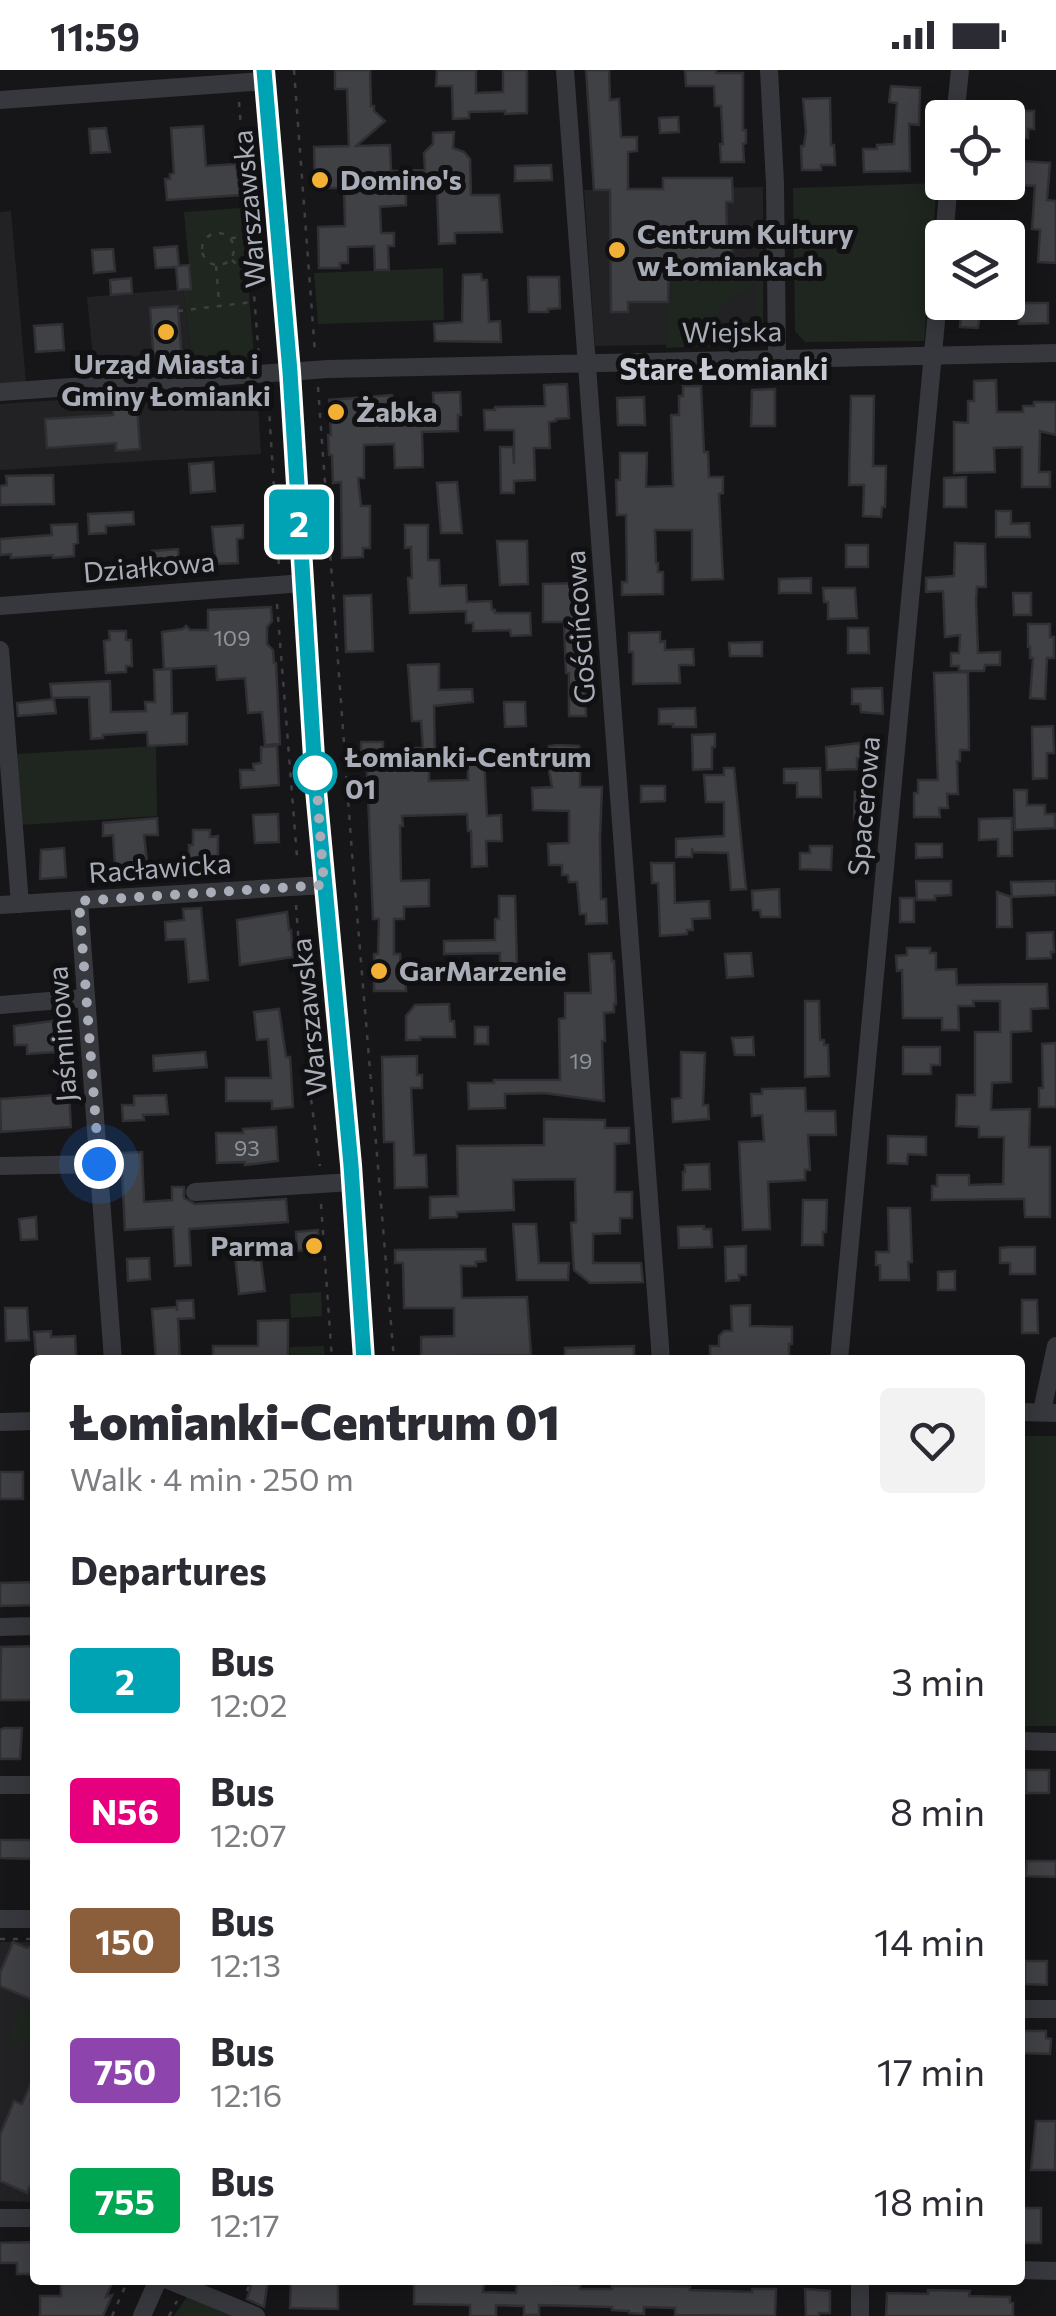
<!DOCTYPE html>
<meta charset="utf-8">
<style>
:root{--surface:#fff;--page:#f2f2f3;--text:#2b2b33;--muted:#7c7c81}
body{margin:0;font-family:Commissioner,sans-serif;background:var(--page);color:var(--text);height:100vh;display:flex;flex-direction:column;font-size:38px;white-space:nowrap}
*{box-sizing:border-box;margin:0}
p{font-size:32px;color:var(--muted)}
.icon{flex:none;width:55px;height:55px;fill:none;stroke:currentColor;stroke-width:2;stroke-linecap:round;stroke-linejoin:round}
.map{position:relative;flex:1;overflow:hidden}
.panel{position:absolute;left:30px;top:1285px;width:995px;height:930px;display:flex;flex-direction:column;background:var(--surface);border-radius:10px;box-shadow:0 5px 25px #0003}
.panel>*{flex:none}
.badge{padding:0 20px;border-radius:8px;font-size:35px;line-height:65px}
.buttons{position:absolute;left:925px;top:30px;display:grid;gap:20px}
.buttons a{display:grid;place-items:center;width:100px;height:100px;border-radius:10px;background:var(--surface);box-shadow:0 5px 25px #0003;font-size:50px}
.you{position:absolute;width:50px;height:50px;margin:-25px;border:8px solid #fff;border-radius:50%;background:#1a73e8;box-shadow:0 0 0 15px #1a73e833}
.map>.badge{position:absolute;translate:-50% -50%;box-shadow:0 0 0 5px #fff}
h2{padding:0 40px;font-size:38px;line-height:90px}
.round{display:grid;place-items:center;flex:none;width:105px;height:105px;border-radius:10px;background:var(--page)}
.overview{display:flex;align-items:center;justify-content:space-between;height:170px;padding:0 40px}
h1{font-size:48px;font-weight:800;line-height:75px}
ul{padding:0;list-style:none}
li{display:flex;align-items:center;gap:30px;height:130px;padding:0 40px}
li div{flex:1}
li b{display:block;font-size:38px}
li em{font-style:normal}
li .badge{min-width:110px;font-weight:700;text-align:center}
.status{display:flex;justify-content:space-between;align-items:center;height:70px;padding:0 50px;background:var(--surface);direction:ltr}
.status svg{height:28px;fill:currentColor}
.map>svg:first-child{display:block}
.built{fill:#222225}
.green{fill:#1e261f}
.building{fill:#404145;stroke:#303034;stroke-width:2.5}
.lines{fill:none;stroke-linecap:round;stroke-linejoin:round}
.path{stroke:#3d3f44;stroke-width:2.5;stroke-dasharray:5 8;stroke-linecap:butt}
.minor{stroke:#37383d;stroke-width:18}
.line-casing{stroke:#fff;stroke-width:22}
.line{stroke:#00a3b4;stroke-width:15}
.walk{stroke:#a8adb8;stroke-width:10;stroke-dasharray:0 18}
.poi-dot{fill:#f2b134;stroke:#111113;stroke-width:4}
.stop-dot{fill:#fff;stroke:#00a3b4;stroke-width:5}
.labels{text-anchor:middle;stroke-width:10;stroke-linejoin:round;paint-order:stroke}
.number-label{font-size:22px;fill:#8e929b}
.poi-label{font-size:28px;font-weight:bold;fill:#a8adb8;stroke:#111113;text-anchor:start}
.street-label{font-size:28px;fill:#a8adb8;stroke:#111113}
.stop-label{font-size:28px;font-weight:bold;fill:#a8adb8;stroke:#111113;text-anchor:start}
.neighbourhood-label{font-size:30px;font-weight:bold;fill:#c9ccd4;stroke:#111113}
</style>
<div class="status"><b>11:59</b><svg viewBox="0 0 49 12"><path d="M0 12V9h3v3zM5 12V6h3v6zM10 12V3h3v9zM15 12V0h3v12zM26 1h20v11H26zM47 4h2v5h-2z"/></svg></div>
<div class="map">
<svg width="1056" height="2246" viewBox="0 0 1056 2246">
<rect width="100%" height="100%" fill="#161618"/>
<path class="built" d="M763,117V273L595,276L584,120Z
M11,141L26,312L0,314V142Z
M183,219L193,302L95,308L87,227Z
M257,317L261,384L0,400V334Z
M0,1872H35V2132L0,2131Z"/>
<path class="green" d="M937,113L924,271L805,272L795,261L793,118Z
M242,138L255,297L193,302L183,219L191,218L184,142Z
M671,193H687L688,196L734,195V200H751V219H743L740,225L736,223L713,250L724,258H737L747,247L750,240L752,276L689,277L688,262H684V277L666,278L667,235L672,234Z
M443,198L444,250L318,254L314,203Z
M756,199L763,200V270L757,274Z
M156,676L157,746L21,755L16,684Z
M321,1222L322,1246L291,1248L290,1224Z
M324,1276L325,1290H290V1277Z
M1020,1366H1056V1656H1020Z
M22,1939L35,1945V1980L8,1968Z
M188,2225L235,2246H174Z"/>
<path class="building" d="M335,0H370L371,36H374V41L385,51L356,76L390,75L391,101L425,100L424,83L433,74V63L454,62L453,78L464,82L470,89L471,125H499L502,162L455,163V173L439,174L437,122H406V135L380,137L381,163H394V176H388L389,200H375L374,176L348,177V193H340V198H319L318,157L345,156L344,118H315L314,77L349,76L347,19H335Z
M437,0H476V23L503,22V0H527V43L505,44V41L469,42V48L453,49L452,16H436Z
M586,0H609L610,30L619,29L621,67H637V81L628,82V119H663V108H732L733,132H726L727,162H733L732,191L669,192L668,232H628V242H611L610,120H594Z
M685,0H716V3H743V60H746V73L743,74L744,92H721L720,74H723L721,36H715L714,16H686Z
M891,16L920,18L919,55L909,54L910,101L864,102L863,79H877V75L894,74L897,33L889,32Z
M830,28L831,75H834L835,95H821V100H802L801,76H804L806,62L803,29Z
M1008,41H1034V59H1028V68L1008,67Z
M678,47L679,62L660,63L659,48Z
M203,56L206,96L236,94L240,125L167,130L165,109H170V104L174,103L171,58Z
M106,58L110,82L91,83L89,59Z
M1021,91L1050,93L1047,130L1056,131V193L1038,192L1040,160L1032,159L1035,116L1019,115Z
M551,95L552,110L515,111V96Z
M177,176L179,196L189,195L191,219L178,220L176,197L156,198L154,178Z
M113,179L115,201L94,203L92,180Z
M481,204L482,210H487L489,252L500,251L501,272L435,271L434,254L462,252L463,205Z
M528,207H559L560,238L548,239V242H529Z
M131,208L132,223L111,225L110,210Z
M1019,233H1048V253L1019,254Z
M178,236L182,291L154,294L150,238Z
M962,236L981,237L978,258L960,257Z
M62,254L64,280L36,282L34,256Z
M996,310L997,342H1023V336H1034V332H1056V365L1040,361L1039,402H1050V417H1022V377L994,378L995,402L954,403V352L968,353V331H974V311Z
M567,314L569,348L556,349V351L549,352L550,378H534L535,410L514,411V423H501L500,377H513L514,394V360H485L484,340H495V337L545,336L544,315Z
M683,316H701L704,382H708L709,407H723V423L719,424L723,509L692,510V460H655L656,493H658V502H663V524L622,525V512H627L626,445H617L616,410H620V383H647L646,417L673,416L671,345H679V326H683Z
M775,319V356H751L752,320Z
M460,322L461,345H458V361L422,362L423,397L395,398L394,374L364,375V408H358L361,436H370V478H363V487L342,488L341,412L333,413L332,385H329L328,365H331L329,330L392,325L393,344L434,341L433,323Z
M851,326H874L873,396H886L885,437H882L881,447L863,446L864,415H849Z
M644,327L645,355H618L617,328Z
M137,336L140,379L116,381V373L47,378L45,349L113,345V338Z
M213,392L215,421L191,423L189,394Z
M53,405L54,434L0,435V416L7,415L6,406Z
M966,407V437H944V408Z
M457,412L462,463H441L437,413Z
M996,441H1011V454L1029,453L1030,467H996Z
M133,442L134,454L106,456V463L89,464L88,444Z
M77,454L78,473L74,474V486L53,488V485L11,488V484L0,485V469L52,465L51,455Z
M243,455V468L237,469L238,493L216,494L212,457Z
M405,455H428V490H439L440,516L466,515L467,532L491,531L492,540H495V543H530L531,565L511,566L510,560L473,561V553H466V541L410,543L408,508H412L411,477L405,478Z
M497,471H527L528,514L500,515Z
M955,473L985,474L986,517H977L976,530L978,583L1000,582V595H985L984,601H959V596H951V583H959L960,565L945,567L943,521L926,522V508L954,506Z
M846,475H868V497H846Z
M178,479L179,495H175L176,499L154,500L152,481Z
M811,508V523H779V509Z
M581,513L582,565H587V577H592L593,593H588V602H585L586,646H569V603H566L564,552H543V514Z
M823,518H855L857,548L828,549V532H824Z
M1013,523H1031V545H1014Z
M371,525L373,581L346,582L344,526Z
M271,537L272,551L267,557V574L273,580L274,593H276L280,674L265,675L262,642L248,643L245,608L217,610L216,596L164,599L162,562L183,559L186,556L190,560H208V540Z
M1028,554H1050V567H1054V588H1047L1045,629L1030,628L1033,588H1030V577H1028Z
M848,558H868L869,583H848Z
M109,561H126V570H131L132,596H126V602L106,603L104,571L110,570Z
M660,562V572L665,571V580L693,579L694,595H679L680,613L633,614V582H629V563Z
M762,572V586H730L729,573Z
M439,594V620L472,619L473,632L434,636L435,689L429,690V711L468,710V688H484L487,746L501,745L502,771H486L487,796L472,797L471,761H468L467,744L402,746L403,756H400L401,811L429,810V836L404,837V849H394V884H400L401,903H405L406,921H374V884H378L379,849H373L367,700H361V672H383V681H410V678H423L421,651H412L408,595Z
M171,599L172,644L187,643V674L148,676L147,662L103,665V668L91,669L89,627L52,628L50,614L110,611L111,642L146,641L145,632H155L154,600Z
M968,602L969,680H960V691H957L958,724H947L948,738H939L940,747H914V723H918V710H938L934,603Z
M882,618L883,644L861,642L860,634H852V619Z
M54,629L56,643L18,646L17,633Z
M504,632H525L526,656L505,657Z
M695,638L696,657H673V654H659V639Z
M1053,656L1054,683H1047V708L1033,709L1032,657Z
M715,664V677H712V699L693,700L692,665Z
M860,673V688H857V699L827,700L826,677Z
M557,675L579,676L580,686L576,691L580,697V717H602L600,768L601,829H606L607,853L586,854V844H580L577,812H569L568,805H562V795H549L548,774L569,773V741L533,740L532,718L552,717L548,695L549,676Z
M277,676L279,715L241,718L240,700H254L253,694L261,693V677Z
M724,698H734L746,819L731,820L728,783L693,782L692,778V787H676V769L724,766V732H706L704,705H724Z
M820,698L821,727H797V713H784V699Z
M641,716H665V731L641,732Z
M1014,720H1027V735H1045V744H1055V758L1015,760Z
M855,722L870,723L869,751L854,750Z
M278,744L279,772L255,773L253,745Z
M157,748L158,765H144L148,800L141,801L142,810L116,812L113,765L103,766V753Z
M1012,748V786H998V769L979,770V749Z
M193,760H210V767L218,766V786H204V792H189V775H193Z
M916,774H942V787L916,788Z
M810,776H832L831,800L800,799V783H810Z
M64,778L66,807L40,809L41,780Z
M651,793H674L675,833L709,831L710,848L692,849L693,860H687V864L660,866L658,813H652Z
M916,811H951V825L935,826V830H917Z
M1056,811V825L1012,827L1011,812Z
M779,819L780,847H761L760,840H753L752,821Z
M997,822L1011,827L1012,857H997Z
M499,826H515L517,894H500V883L444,884V871L495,870V849H499Z
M900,828H914V852H900Z
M201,838L208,910L189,912L185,869L166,870L165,852L184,850L183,839Z
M287,842L289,860H291L293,887L240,895L237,850Z
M1053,862L1054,882H1051V888L1027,889V863Z
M907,878H930V883H936V900L956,899L957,915L1047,914L1048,938L1031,939V961L1011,962V1012L992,1013L991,1040L1030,1039L1029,1077H1050V1147H1025L1024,1129L932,1130V1116H937V1105H969V1115L1003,1114L1004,1067H979V1057L956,1056L957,1025H975V962H1000V931H973L974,936H958L959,960H942V948H903L902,900L897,901L896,886L907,885Z
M611,883L612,891H614L616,934H614V942L604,943L605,971H602L604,1031L544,1023L505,1024V1038L469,1039L468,1013H494V1010H560L559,949L565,948V923H591L589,884Z
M751,883L753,906L727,908L725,884Z
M805,931H819L820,970H824V975H828L829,1006L805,1007Z
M449,934L450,951H454L455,967H420V970H406V946L415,935Z
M279,939L286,987H290L293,1037L272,1039V1031H226V1008H271L268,969L257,970L254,942Z
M53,951L56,982L27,984V975H15L14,956Z
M475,957H488V974H475Z
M753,967L754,985H735L732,968Z
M1056,973V1037H1039V1018H1043L1042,974Z
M903,977H940V995H931V1004H903Z
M205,982L207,997L154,1001L153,986Z
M681,982L705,983L703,1035H708L709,1049L673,1052L672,1029L681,1028Z
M417,986V1005H422V1018H411L414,1085H426L427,1117L395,1118L394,1072H384L382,987Z
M805,1018L806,1041H835L836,1065H808L810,1100H805V1110L768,1112L770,1159L743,1160L739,1072L764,1071L762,1045L752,1046L751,1024H762V1019Z
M69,1024L71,1057L1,1062L0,1029Z
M166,1025L168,1044L143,1045L144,1050L123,1051L122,1035H134V1026Z
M544,1049L605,1050V1058H629V1073L615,1074V1122H632V1148H620V1163L593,1164V1193H641L643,1212L590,1213L574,1200L571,1153L576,1152L575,1109L513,1110L514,1140L457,1142V1147L430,1148V1127L458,1126L457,1076L544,1075Z
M276,1057L278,1091L245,1095V1092L217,1093L216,1063H243V1059Z
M888,1066L926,1067V1085L908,1084L907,1094L888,1093Z
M142,1082L144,1132L172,1130V1117H184V1128L195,1134L286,1129L288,1152L189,1159L191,1195L175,1196L173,1157L125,1160L121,1083Z
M709,1094L710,1119L683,1120V1102H685V1095Z
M803,1130H827L826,1162H823V1175H802Z
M888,1138H910L912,1192H908L909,1210H880V1195H876V1182H889Z
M36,1147L37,1169L21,1170L19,1149Z
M513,1154H536L539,1193H569L568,1210H517Z
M704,1156V1159H711L712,1177L679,1178L678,1157Z
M318,1160L319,1179L297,1181L296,1162Z
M746,1176V1205H739V1210L726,1211L725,1177Z
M1010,1177H1035V1204H1010V1193H1000V1178Z
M485,1179L486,1191L476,1192V1196H461L462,1228L527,1227L531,1285L461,1286V1290H421V1267L454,1266V1238H404L403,1193H395V1180Z
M252,1184L253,1191L261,1190L265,1221L239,1224L235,1186Z
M149,1188L150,1209L128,1211L127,1189Z
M955,1201V1220H938V1202Z
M193,1230L194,1248L178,1249L180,1290H156L152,1239L177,1237V1241V1231Z
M1022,1230H1037L1038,1263H1022Z
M750,1235V1256L792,1257V1274H789V1290H710V1276H719V1266L724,1261H732L731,1236Z
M5,1238H27L29,1270L6,1271Z
M288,1250V1290H213V1276H258V1251Z
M51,1261V1267L75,1266L76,1286L36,1287L34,1262Z
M634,1276V1290H565V1278Z
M0,1402H23V1429H0Z
M35,1512V1535L0,1536V1513Z
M35,1576V1630H0L1,1577Z
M4,1658H22L20,1689H0V1660Z
M1026,1700H1049V1723H1026Z
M0,1770H35V1789L0,1788Z
M1027,1791H1056V1807L1026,1806Z
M13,1872L27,1878L35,1874V1931L0,1916V1903Z
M1025,1891H1047V1915L1025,1914Z
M1024,1961H1046V1968L1051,1969L1050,1984L1024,1983V1981L1020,1980V1963L1024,1964Z
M35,2004V2118L30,2116L27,2123L0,2111V2065L14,2031L22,2034Z
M1036,2051H1056L1055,2100H1031Z
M1023,2138H1041V2173H1020V2149H1023Z
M35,2172V2204H17V2193H0V2173Z
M61,2210H102L101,2213H112L106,2227L112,2225L103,2246H40V2226H61Z
M253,2210H268L264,2237L247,2229Z
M291,2210L338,2211V2239L290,2238Z
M463,2210H484L483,2222L516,2223L517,2214L580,2215V2219H612V2216L690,2217V2220L752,2222V2219H776L775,2246L675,2245V2238L644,2237V2244L629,2243V2241L612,2240V2237L539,2235V2245H524V2236L496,2235V2246H470V2235L414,2234V2212L463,2213Z
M805,2219L830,2221V2243H819V2246H806Z
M928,2220L970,2221L969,2226L1010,2227V2232L1013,2233V2246H886L887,2223L928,2224Z"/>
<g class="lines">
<path class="path" d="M294,0L315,283
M239,32L259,288
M202 179a16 16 0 1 1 32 0a16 16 0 1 1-32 0Z
M231,168L248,167
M232,190L243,200H250
M216,196L219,233
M178,241L252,232
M318,317L352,783L394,1290
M264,321L269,339L279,497
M277,534L297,787
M296,835L309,1014L320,1096
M321,1134L332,1290
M0,1869H35
M247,2221L251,2210
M112,2246L128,2210
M169,2246L177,2231"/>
<path class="minor" d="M264,0L290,302L316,720L351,1095L364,1290
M565,0L661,1290
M769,0L775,113L777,289
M0,30L265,11
M955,48L960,0
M944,168L949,112
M0,322L328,299L1056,283
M0,536L303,513
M0,580L20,834
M79,831L113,1290
M0,835L324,815
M0,935L86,928
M0,1096L99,1094
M195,1122L352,1112
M839,1290L942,187
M1042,1341L1056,1276
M1020,1342L1056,1343
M0,1352L35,1351
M0,1557L35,1556
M1020,1671L1056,1672
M0,1715H35
M0,1849H35
M1020,1939H1056
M0,2148H35
M1020,2200L1056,2201
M168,2210L256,2246
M142,2246L158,2210
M860,2246V2210"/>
</g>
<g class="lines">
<defs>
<path id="line" d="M264,0L290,302L316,720L351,1095L364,1290"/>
</defs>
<use href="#line" class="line-casing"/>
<use href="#line" class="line"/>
<path class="walk" d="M99,1094L79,831L324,815L315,694V703"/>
</g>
<g class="poi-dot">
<circle cx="320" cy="110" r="10"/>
<circle cx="617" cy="180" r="10"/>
<circle cx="166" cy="262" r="10"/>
<circle cx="336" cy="342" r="10"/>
<circle cx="379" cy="901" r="10"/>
<circle cx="314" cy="1176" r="10"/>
</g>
<circle class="stop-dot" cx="315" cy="703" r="20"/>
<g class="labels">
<g class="number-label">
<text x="232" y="576">109</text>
<text x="581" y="999">19</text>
<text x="247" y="1086">93</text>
</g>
<g class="poi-label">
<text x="340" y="120">Domino's</text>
<text x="637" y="174">Centrum Kultury<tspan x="637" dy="32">w Łomiankach</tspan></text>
<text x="166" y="304" text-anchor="middle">Urząd Miasta i<tspan x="166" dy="32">Gminy Łomianki</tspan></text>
<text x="356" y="352">Żabka</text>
<text x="399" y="911">GarMarzenie</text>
<text x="294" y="1186" text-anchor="end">Parma</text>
</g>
<g class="street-label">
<text transform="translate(249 139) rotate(-95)" y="10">Warszawska</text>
<text transform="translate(732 262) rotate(-1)" y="10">Wiejska</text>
<text transform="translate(149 497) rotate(-5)" y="10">Działkowa</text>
<text transform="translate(580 557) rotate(-94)" y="10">Gościńcowa</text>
<text transform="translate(864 736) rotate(-85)" y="10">Spacerowa</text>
<text transform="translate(160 798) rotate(-4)" y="10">Racławicka</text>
<text transform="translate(309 947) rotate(-96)" y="10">Warszawska</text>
<text transform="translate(62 964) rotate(-94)" y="10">Jaśminowa</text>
</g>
<g class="stop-label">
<text x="345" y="697">Łomianki-Centrum<tspan x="345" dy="32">01</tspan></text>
</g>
<g class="neighbourhood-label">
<text x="724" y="310">Stare Łomianki</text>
</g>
</g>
</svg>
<div class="buttons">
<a><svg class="icon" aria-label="locate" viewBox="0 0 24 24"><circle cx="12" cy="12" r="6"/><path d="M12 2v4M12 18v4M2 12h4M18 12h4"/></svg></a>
<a><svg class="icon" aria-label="layers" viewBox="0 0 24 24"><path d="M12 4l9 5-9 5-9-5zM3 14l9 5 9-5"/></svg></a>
</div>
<div class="you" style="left:99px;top:1094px"></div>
<b class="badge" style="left:299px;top:452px;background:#00a3b4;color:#fff">2</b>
<section class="panel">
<div class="overview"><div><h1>Łomianki-Centrum 01</h1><p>Walk · 4 min · 250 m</p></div><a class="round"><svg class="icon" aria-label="heart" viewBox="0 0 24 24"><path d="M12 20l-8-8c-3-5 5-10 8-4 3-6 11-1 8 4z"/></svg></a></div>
<h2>Departures</h2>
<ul>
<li><span class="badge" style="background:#00a3b4;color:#fff">2</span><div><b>Bus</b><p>12:02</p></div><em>3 min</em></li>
<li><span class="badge" style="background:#e6007e;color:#fff">N56</span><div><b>Bus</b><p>12:07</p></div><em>8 min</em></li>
<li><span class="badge" style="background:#8b5e3c;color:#fff">150</span><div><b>Bus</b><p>12:13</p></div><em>14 min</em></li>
<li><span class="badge" style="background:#8e44ad;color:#fff">750</span><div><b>Bus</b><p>12:16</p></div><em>17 min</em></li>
<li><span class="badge" style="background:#00a651;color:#fff">755</span><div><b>Bus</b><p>12:17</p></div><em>18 min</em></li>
</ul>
</section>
</div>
